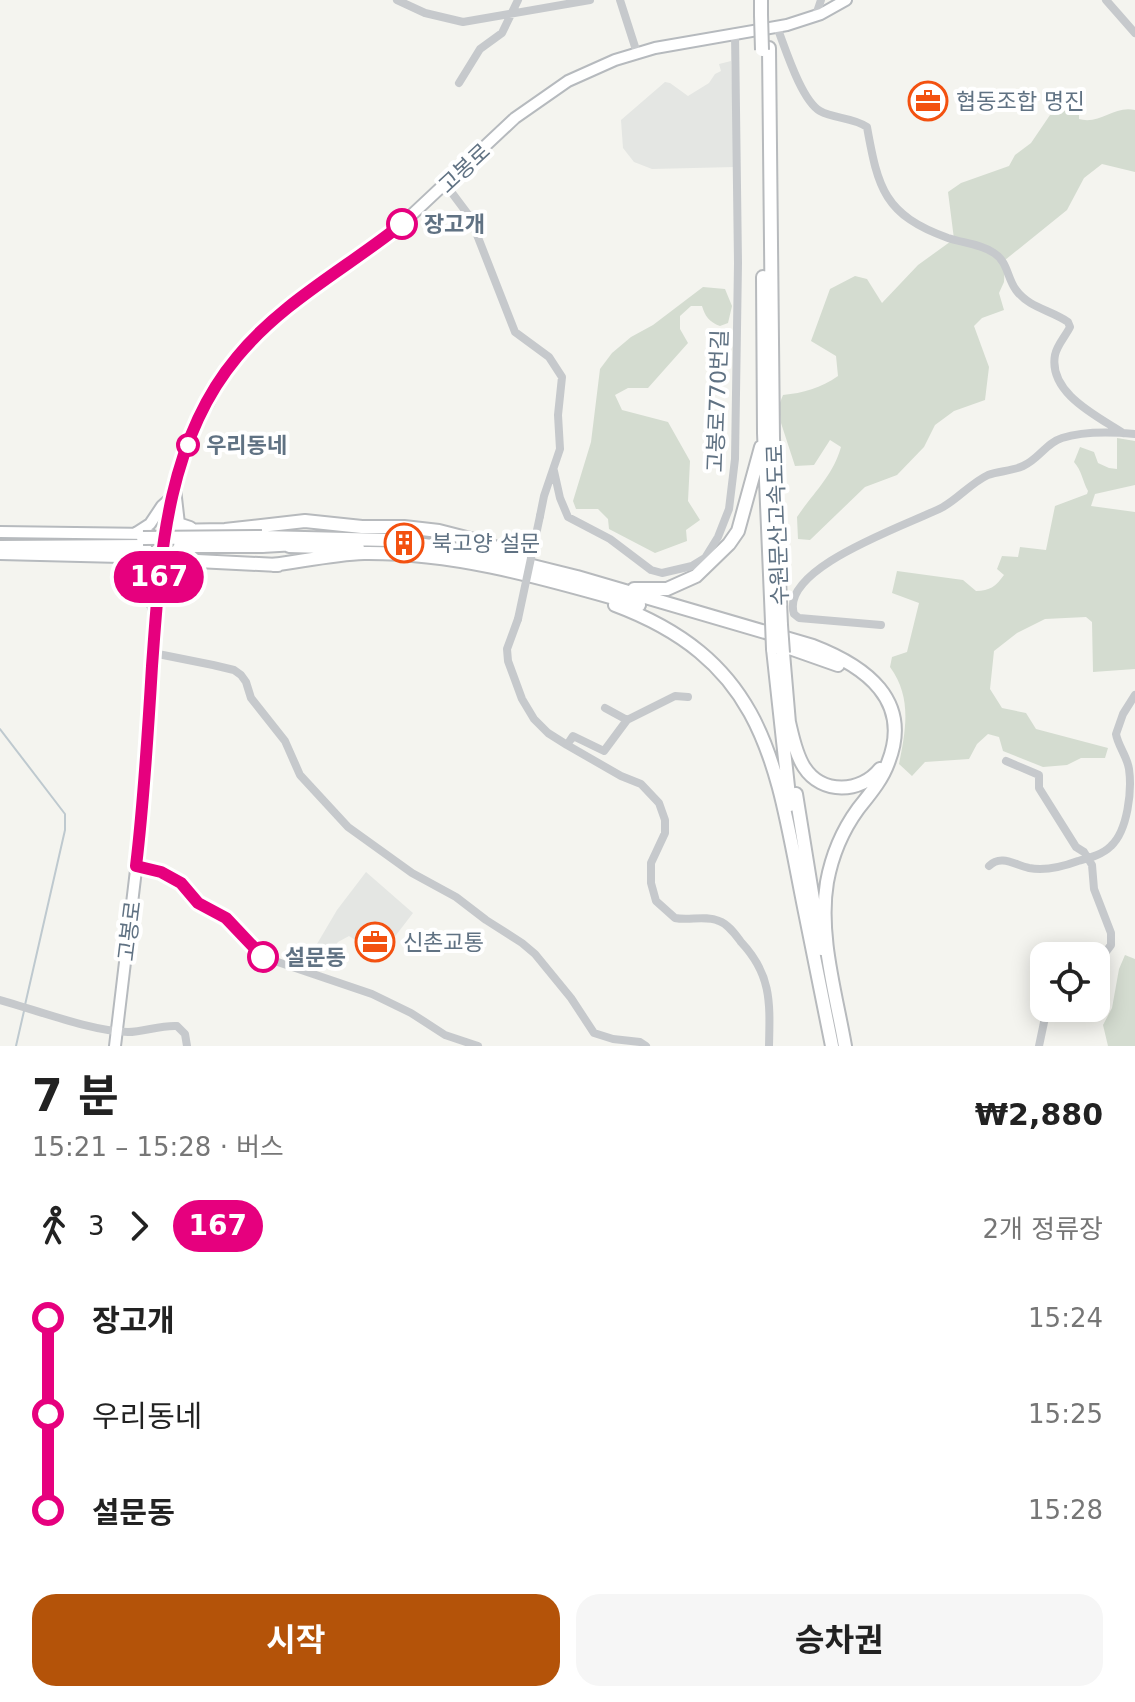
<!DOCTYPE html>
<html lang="ko">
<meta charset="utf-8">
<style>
:root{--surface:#fff;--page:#f6f6f6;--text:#222;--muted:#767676;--accent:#b45309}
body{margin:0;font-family:"DejaVu Sans","Noto Sans KR",sans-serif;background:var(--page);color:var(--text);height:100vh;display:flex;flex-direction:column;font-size:30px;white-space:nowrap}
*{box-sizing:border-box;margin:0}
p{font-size:26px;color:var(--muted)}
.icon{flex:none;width:44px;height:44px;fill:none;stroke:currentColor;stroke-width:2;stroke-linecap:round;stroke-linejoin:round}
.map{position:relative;height:1046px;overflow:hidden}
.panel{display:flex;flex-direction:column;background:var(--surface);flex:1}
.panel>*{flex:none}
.badge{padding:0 16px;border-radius:26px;font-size:28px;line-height:52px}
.buttons{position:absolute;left:1030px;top:942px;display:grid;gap:16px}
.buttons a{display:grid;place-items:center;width:80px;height:80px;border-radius:16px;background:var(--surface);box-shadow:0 4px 20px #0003;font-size:40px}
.map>.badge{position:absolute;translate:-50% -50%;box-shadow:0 0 0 4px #fff}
.legs{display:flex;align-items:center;gap:12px;height:88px;padding:0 32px;font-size:26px}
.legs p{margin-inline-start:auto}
.headline{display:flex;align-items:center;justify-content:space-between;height:136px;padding:0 32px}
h1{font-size:44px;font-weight:700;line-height:60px}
.primary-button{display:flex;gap:16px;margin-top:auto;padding:16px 32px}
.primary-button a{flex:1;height:92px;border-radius:24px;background:var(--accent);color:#fff;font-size:32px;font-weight:700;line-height:92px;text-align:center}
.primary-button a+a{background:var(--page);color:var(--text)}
ul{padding:0 32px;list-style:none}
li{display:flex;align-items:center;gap:28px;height:96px;font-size:30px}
li i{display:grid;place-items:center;width:12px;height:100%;margin:0 10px;background:currentColor}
li i::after{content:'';width:20px;height:20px;margin:-10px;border:6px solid;border-radius:50%;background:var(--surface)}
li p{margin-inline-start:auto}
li:first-child i{background:linear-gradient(#0000 50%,currentColor 0)}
li:last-child i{background:linear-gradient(currentColor 50%,#0000 0)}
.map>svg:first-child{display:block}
.built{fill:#e4e6e3}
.green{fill:#d4dcd0}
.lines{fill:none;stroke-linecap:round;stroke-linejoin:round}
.stream{stroke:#bec9cf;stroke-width:2}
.major-casing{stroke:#b6babe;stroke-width:14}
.highway-casing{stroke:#b7babd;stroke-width:16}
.minor{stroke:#c6c9cc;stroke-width:8}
.major{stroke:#fff;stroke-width:10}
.highway{stroke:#fff;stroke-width:12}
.highway-bridge-casing{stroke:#b7babd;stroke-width:16;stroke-linecap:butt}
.minor-bridge{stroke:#c6c9cc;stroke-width:8}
.highway-bridge{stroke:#fff;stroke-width:12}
.line-1-casing{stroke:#fff;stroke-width:18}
.line-1{stroke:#e6007e;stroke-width:12}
.stop-1-dot{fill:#fff;stroke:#e6007e;stroke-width:4}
.labels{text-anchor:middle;stroke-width:8;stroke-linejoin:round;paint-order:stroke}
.poi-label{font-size:22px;fill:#607283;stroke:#fff;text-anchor:start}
.street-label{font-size:22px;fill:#607283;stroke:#fff}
.stop-label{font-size:22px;font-weight:bold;fill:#607283;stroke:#fff;text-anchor:start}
</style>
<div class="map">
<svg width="1135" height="1046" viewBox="0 0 1135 1046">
<rect width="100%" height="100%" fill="#f4f4ef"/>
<path class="built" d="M731,61L735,167L652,169L634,162L623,148L621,120L665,82L670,83L688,96L709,83L715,74L721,71L719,64Z
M366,872L413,913L380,956L349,936L338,942L319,971L304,966L337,910Z"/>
<path class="green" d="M1079,106V119C1100,125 1114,105 1135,110V172L1102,164L1084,178L1067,210L1005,260L1004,282L999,293L1004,310L982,318L974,326L989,367L985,400L954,411L935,425L924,447L897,475L865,487L810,540L798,539L797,517C813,493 833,476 841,447L830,440L814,465L795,466L781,423L779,405L783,395C803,393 821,388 838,376L836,356L811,341L830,289L855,276L867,279L882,303L918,265L954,239L948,192L961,183L1009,166L1015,155L1031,143L1050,115Z
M703,287L725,289L732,306L728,323L720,326C709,322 705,316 702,306H691L680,316V329L688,343L648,388H628L615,395L622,410L668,422L690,461L688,501L700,520L686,530L687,541L655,553L609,529L608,519L598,509H576L573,501L591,442L600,369L612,353L631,337L653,325Z
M1117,438L1135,441V485L1095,494L1091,506L1135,512V669L1093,672L1092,622L1086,617L1045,619L1017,633L994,651L990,689L1002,708L1026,713L1036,729L1108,748L1105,758H1081L1067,765L1043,767L1003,751L999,737L988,734L977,744L969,759L925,762L912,776L899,764C906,729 912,697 890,667L892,657L907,652L919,603L892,593L897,571L963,580L976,591C990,591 996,586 1004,575L997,569L1002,556L1018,557L1020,547L1046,550L1055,506L1087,494L1088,491C1082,480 1082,471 1074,462L1080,447L1094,452L1098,463L1109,468L1117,469Z
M1125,955L1135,959V1046H1108L1103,1025L1112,1008L1119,969Z"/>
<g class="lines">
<path class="stream" d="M0,729L65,814V830L25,1005
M16,1046L24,1011"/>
<defs>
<path id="major" d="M0,532L150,534
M136,533L150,524L162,506L171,498
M0,554L161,558
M133,559L143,567L146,589L154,607
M115,1046L141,828L155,608L167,518L180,466L198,422L225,372L272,320L403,223L515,118L568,81L615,60L655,48L787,25L821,14L846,0"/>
<path id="highway" d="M761,0V15
M769,48L773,438L781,625
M763,277L764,433L772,622
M174,489L178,524L190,528
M166,531L225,530L305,521L362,527H404L439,531L482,542L521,558
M262,537L389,540L480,553L577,577L813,646C865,666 913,700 888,763C882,780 869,795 858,809C842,831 832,855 827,882C818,935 836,994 845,1046
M262,546L296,544
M289,546L358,548
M0,547L145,546
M163,547L171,558L186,560
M273,565C303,561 334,554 364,553C459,552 549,580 639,605
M634,589H667L696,576L729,544L738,531L761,447
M615,605C770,663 776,769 805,912
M155,608C164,594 165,578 175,564L197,561L278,565
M784,646L838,665
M773,649L790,805
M783,653L789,723
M788,718C792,734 795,753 804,767C822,795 861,793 880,769
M796,794L821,949
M804,907L832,1046"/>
</defs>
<use href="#major" class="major-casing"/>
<use href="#highway" class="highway-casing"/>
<path class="minor" d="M397,0L425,13L463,22L590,0
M620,0L637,53
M1106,0L1135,33
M816,15L821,0
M777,27C785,47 801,100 820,111C834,119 853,117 867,127C878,188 884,215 948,238C963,243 981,244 994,253C1008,262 1007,278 1016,290C1029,308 1051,310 1068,322L1070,327C1065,337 1057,345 1055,355C1048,393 1097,416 1123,433
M459,83L480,49L502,33L518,0
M446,185L470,217L515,332L549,357L562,377L558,415L560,449L544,496L540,516
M554,471L560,498L568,517L610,539L651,570L662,573L692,566L705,558L718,537L729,509L735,459L738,263L735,33
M518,619L507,649L508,661L522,699L534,719L548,733L567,745L621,776L641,784L659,803L665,820V833L651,863V883L656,901L675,918C689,921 705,915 719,921C728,924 735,934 741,942C772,975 770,1003 769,1046
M881,625L799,618L794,614C779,567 911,524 943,507C959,498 971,483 988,475C999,471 1012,471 1023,466C1039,459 1046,443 1062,438C1084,431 1113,432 1135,434
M153,653L213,665L234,670L241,675L246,682L251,698L285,741L300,775L348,827L412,873L456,897L486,920L522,943L535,954L571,998L594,1033L613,1039L640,1042L646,1046
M605,708L627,720
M567,745L573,736L604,751L627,720L675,696L688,697
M1006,761L1039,775V788L1076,847L1084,852L1092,865L1094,889L1111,933V945L1096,965
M136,866L161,872L181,883L198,903L226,918L263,957L372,994L411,1013L445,1035L478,1046
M989,866C1001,854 1015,865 1029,868C1046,871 1062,867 1078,861C1089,858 1102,855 1111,846C1128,830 1132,790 1129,769C1127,756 1118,746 1116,734L1123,714L1135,695
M0,1000C37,1010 90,1031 128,1032C144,1032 160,1025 177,1026L185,1034L187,1046
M1039,1046L1047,1008"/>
<use href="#major" class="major"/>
<use href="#highway" class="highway"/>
<defs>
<path id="highway-bridge" d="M761,15L762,50
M143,538L262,537
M180,546H262
M772,622L773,649
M781,625L783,653"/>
</defs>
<use href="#highway-bridge" class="highway-bridge-casing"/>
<path class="minor-bridge" d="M518,619L540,516"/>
<use href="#highway-bridge" class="highway-bridge"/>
</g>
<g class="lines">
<defs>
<path id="line-1" d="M263,957L226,918L198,903L181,883L161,872L136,866C144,800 148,733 152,666C160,560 165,443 237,357C282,302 347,268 402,224"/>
</defs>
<use href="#line-1" class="line-1-casing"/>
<use href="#line-1" class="line-1"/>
</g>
<defs>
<symbol id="office-ring" viewBox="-11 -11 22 22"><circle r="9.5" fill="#fff" stroke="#f35110" stroke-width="1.5"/><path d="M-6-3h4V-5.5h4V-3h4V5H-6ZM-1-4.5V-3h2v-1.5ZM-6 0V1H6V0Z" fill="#f35110"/></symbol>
<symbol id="building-ring" viewBox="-11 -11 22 22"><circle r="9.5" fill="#fff" stroke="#f35110" stroke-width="1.5"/><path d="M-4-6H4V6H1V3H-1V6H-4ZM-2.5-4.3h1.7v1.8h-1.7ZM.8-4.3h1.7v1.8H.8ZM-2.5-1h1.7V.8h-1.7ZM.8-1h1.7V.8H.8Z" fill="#f35110"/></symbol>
</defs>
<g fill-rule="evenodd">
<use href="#office-ring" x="906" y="79" width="44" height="44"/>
<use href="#building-ring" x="382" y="521" width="44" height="44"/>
<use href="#office-ring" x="353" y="920" width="44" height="44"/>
</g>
<g class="stop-1-dot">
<circle cx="402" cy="224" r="14"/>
<circle cx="188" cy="445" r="10"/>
<circle cx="263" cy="957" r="14"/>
</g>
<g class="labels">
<g class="poi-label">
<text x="956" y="109">협동조합 명진</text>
<text x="432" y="551">북고양 설문</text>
<text x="403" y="950">신촌교통</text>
</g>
<g class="street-label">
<text transform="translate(464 168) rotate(-43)" y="8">고봉로</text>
<text transform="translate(717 401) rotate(-88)" y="8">고봉로770번길</text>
<text transform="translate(777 525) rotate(-92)" y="8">수원문산고속도로</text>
<text transform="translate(129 931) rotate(-83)" y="8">고봉로</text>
</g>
<g class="stop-label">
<text x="424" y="232">장고개</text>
<text x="206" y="453">우리동네</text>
<text x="285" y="965">설문동</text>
</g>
</g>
</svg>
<div class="buttons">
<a><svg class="icon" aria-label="locate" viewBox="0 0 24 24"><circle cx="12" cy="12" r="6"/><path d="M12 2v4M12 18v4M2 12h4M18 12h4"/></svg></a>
</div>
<b class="badge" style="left:159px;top:577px;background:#e6007e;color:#fff">167</b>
</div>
<section class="panel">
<div class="headline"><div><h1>7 분</h1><p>15:21 – 15:28 · 버스</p></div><b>₩2,880</b></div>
<div class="legs"><svg class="icon" aria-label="walk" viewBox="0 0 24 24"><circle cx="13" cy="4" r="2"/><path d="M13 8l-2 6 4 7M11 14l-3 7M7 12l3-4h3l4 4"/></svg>3<svg class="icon" aria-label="forward" viewBox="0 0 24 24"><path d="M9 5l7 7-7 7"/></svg><b class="badge" style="background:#e6007e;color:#fff">167</b><p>2개 정류장</p></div>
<ul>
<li><i style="color:#e6007e"></i><b>장고개</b><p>15:24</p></li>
<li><i style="color:#e6007e"></i><span>우리동네</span><p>15:25</p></li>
<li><i style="color:#e6007e"></i><b>설문동</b><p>15:28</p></li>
</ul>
<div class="primary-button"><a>시작</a><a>승차권</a></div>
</section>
